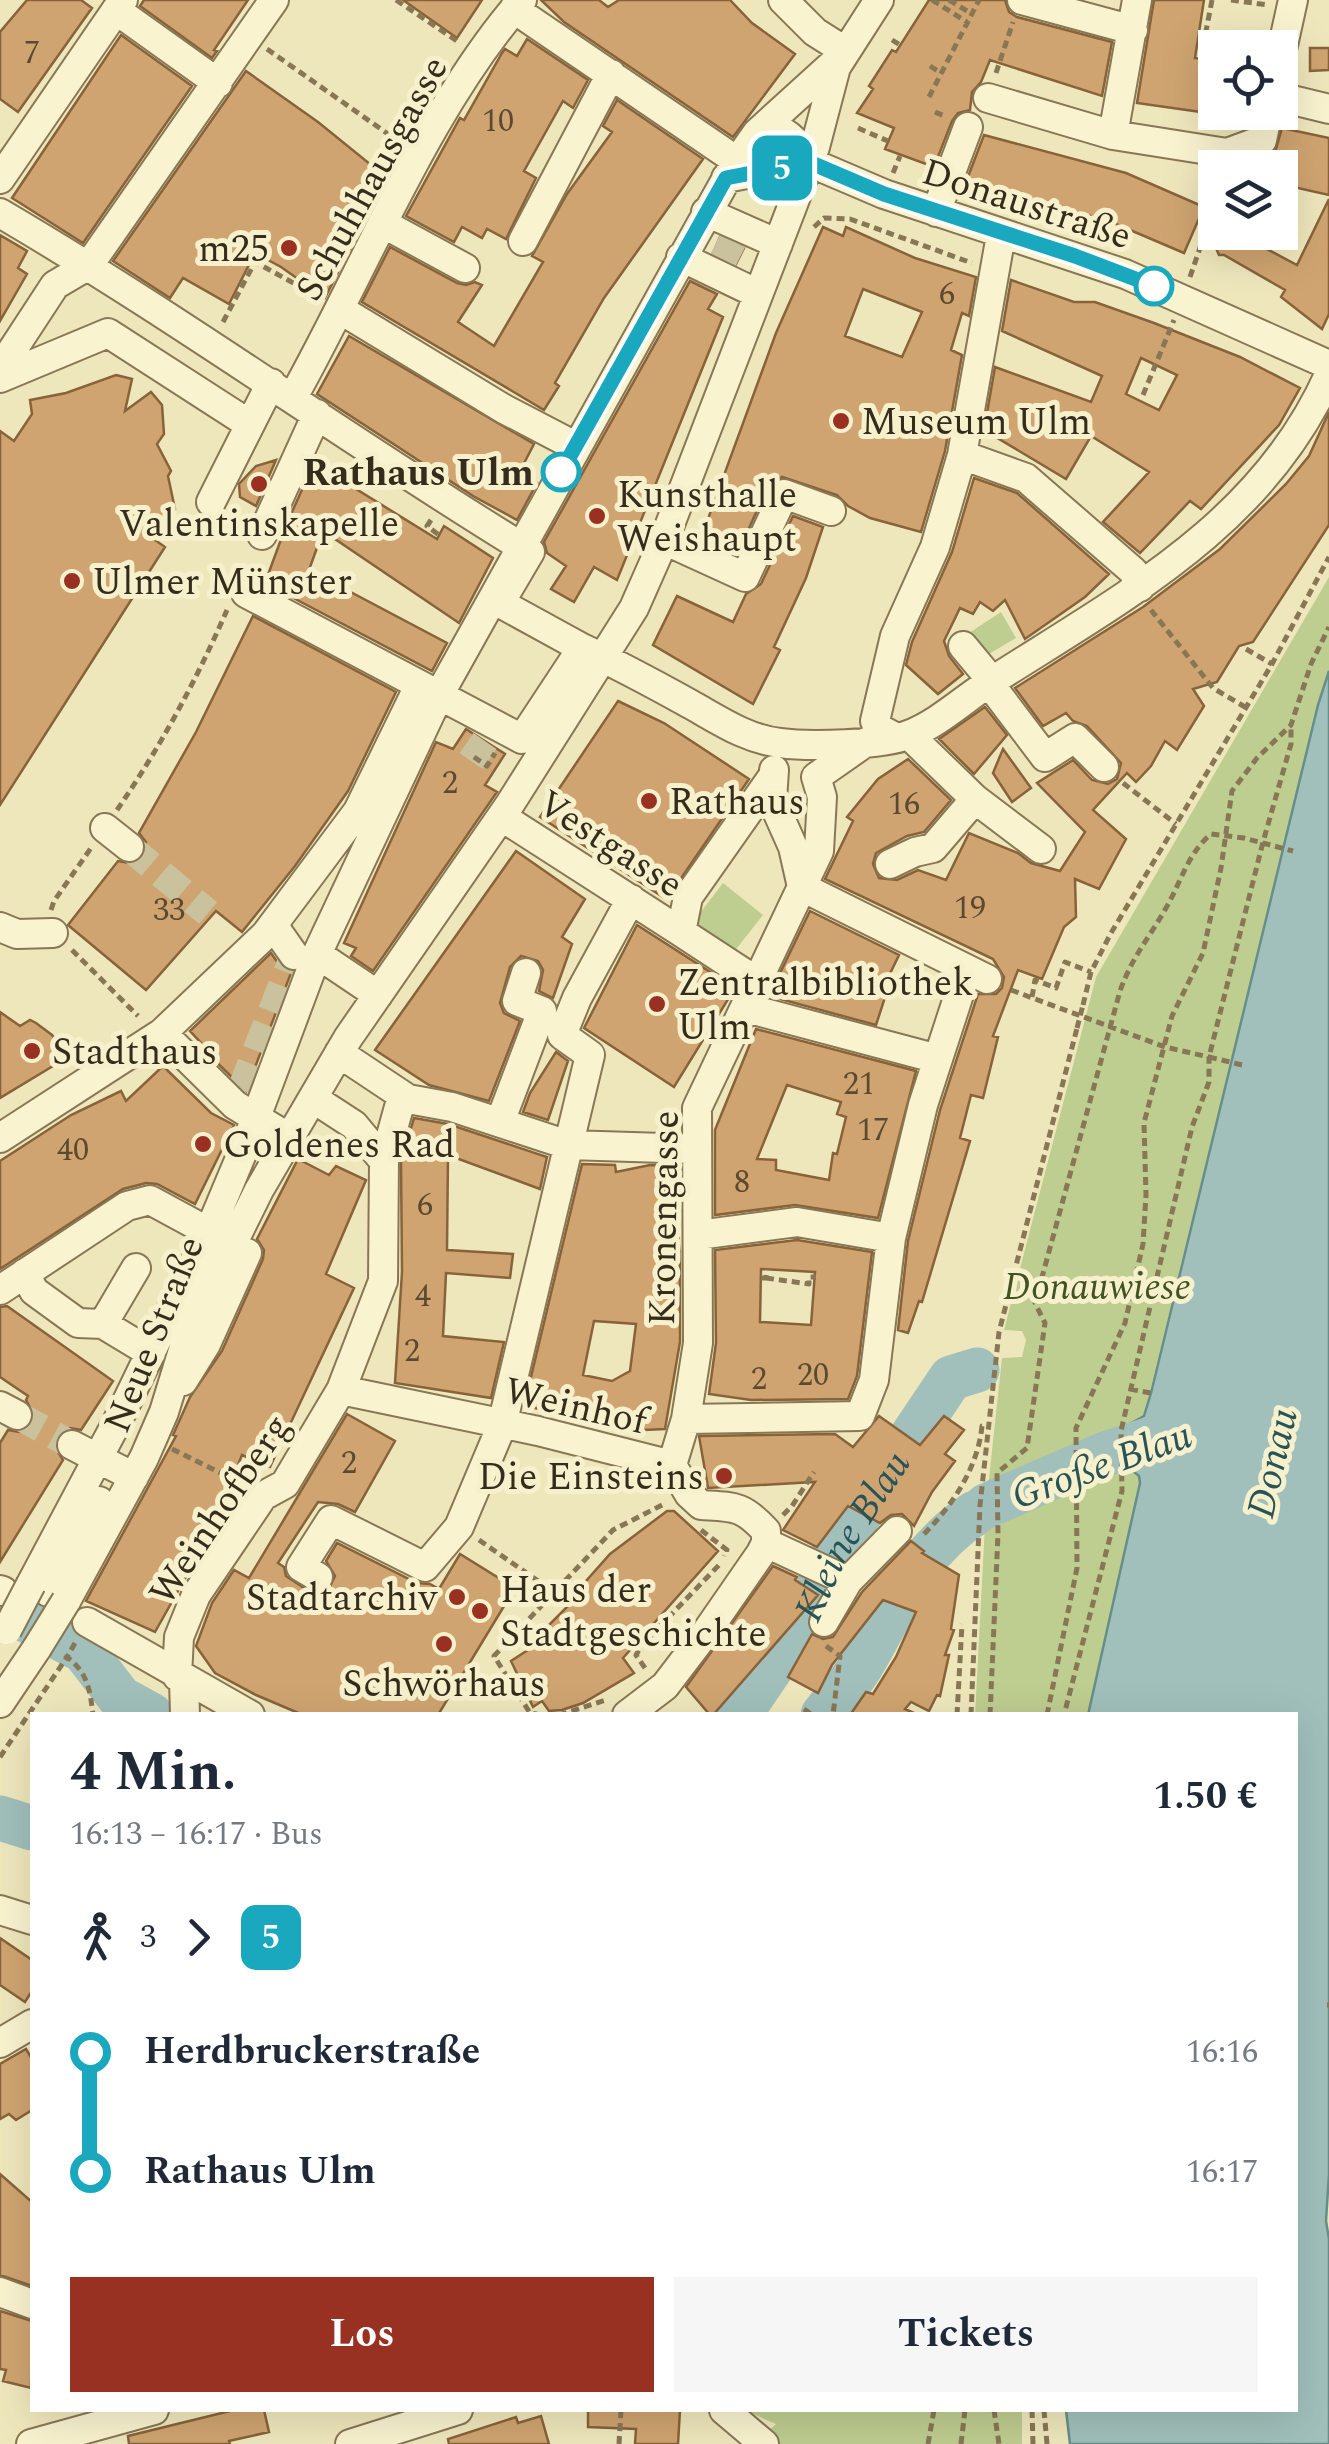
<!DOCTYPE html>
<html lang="de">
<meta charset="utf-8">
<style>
:root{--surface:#fff;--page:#f6f6f7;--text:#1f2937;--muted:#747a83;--accent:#993123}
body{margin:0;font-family:Spectral,serif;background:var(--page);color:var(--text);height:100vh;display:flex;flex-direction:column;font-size:38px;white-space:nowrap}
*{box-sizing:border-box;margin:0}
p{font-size:32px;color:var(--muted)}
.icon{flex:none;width:55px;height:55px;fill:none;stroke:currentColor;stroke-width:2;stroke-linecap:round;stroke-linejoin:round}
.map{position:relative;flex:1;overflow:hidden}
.sheet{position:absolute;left:30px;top:1712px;width:1268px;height:700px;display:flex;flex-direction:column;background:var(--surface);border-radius:0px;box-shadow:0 10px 40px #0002}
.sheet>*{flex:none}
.badge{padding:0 20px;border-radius:15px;font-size:35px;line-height:65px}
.controls{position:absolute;left:1198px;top:30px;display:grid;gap:20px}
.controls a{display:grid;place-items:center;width:100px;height:100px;border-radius:0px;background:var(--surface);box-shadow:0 10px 40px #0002;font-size:50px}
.map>.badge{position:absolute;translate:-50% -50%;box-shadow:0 0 0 5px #fff}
.legs{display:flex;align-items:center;gap:15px;height:110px;padding:0 40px;font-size:32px}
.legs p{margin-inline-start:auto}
.overview{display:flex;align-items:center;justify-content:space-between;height:170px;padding:0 40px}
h1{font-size:55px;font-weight:700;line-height:75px}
.button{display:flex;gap:20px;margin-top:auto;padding:20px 40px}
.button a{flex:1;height:115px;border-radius:0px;background:var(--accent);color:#fff;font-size:40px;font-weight:700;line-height:115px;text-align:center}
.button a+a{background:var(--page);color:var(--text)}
ul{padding:0 40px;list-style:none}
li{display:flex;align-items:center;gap:35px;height:120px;font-size:38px}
li i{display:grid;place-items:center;width:15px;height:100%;margin:0 12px;background:currentColor}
li i::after{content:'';width:25px;height:25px;margin:-12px;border:8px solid;border-radius:50%;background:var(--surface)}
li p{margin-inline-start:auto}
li:first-child i{background:linear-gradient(#0000 50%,currentColor 0)}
li:last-child i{background:linear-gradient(currentColor 50%,#0000 0)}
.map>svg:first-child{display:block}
.green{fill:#becd90}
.water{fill:#a1c0bb;stroke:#688e89;stroke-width:2.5}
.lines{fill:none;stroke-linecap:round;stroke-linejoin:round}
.river{stroke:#a1c0bb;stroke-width:45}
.building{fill:#cfa470;stroke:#88633a;stroke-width:2.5;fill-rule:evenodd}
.minor-tunnel{stroke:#cac29c;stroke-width:28;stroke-dasharray:28 14;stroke-linecap:butt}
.minor-casing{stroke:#875;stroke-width:32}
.path{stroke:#875;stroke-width:5;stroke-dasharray:8 5;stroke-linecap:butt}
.minor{stroke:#faf3d0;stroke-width:28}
.minor-bridge-casing{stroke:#875;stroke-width:32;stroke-linecap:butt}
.path-bridge{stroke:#875;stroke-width:5;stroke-dasharray:8 5;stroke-linecap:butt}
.minor-bridge{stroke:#faf3d0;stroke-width:28}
.line-1-casing{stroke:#fff;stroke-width:22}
.line-1{stroke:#1aa8be;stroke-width:15}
.poi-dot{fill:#993123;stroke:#f7f0cc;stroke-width:4}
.stop-1-dot{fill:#fff;stroke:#1aa8be;stroke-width:5}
.labels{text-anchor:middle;stroke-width:10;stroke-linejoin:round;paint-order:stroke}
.number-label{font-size:32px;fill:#5c4a30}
.street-label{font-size:38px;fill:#362c1b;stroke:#f7f0cc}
.poi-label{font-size:38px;fill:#362c1b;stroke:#f7f0cc;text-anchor:start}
.stop-label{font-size:38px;font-weight:bold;fill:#362c1b;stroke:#f7f0cc;text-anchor:end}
.park-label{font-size:38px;font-style:italic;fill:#405320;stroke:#f7f0cc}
.water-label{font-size:40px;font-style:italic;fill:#295457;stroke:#f7f0cc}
</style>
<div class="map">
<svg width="1329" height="2444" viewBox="0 0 1329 2444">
<rect width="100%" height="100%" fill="#efe7bc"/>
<path class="green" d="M1329,577V671L1318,705L1144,1416L1140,1483L1088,1715H975L986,1506L1002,1358L1022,1357L1026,1340L1022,1331L1004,1330L1096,977Z
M1001,612L1016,638L984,657L969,633Z
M723,883L763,915L733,953L693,922Z
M744,2410H1022V2444H773L763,2436L776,2424Z"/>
<path class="water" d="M1329,671V2174L1326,2221L1329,2239V2444H1070L1066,2410H1295V1715H1088L1140,1483L1139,1476L1128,1467V1425L1144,1416L1151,1393L1318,705Z"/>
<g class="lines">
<g class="river">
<path d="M986,1506L1108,1453L1184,1428"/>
<path d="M0,1606L84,1651L120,1698L151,1715"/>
<path id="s1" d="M739,1715L805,1618L835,1551L951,1378L977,1370"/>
<path d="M823,1715C835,1699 850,1684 861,1666C897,1605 914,1554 975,1513"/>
<path d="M0,1818L32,1828"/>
</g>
</g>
<path class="building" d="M27,0H81L92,8L18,112L0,99V32Z
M144,0H248L214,50L217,51L212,58L140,6Z
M403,0H482L457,38Z
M541,0H599L608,7L619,0H730L752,23L795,54L733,137L564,22Z
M929,0H1005L1009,12L1017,17L1112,42L1102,96L990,60L981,82L972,92L970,110L958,113L952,121L934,167L885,149L894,128L857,113L873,89L869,86L892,50L896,52Z
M1154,0H1204L1195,58L1215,61V114L1137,103Z
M121,35L192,86L83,243L12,198Z
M527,39L588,80L573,108L563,101L524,171L536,178L506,239L487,229L482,238L462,227L454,242L406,216L460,118L464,120L502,53L505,49L517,56Z
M1310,48H1329V70L1310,71Z
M246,71L318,122L386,177L325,298L281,267L255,253L229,304L183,278L170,298L113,261Z
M617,100L703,159L604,298L555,383L559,386L544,410L362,302L390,247L457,283L466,285L475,282L482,285L458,322L494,346L543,262L532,256L567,194L612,132L603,126Z
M1282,128L1329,138V195L1280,184V168H1239L1275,152Z
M984,135L1126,173L1204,207L1184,253L1109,221L966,182Z
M1329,199V314L1322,329L1281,297L1285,290L1224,255H1219L1209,232H1250L1248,239L1297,265Z
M823,227L843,236L846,227L915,258L976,277L969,316L962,313L951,350L962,355L945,451L921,532L870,518L848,506L837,495L782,477L768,487L737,554L701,538L776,333ZM863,289L922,312L902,357L845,336Z
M0,235L27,251L18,268L27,274L0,321Z
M720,237L744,248L736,264L713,253Z
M1011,280L1074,302H1095L1154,323L1240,357L1300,388L1279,425L1201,509L1190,501L1140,553L1103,522L1149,472L1091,436L1066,479L984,430L995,367L1091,402L1102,376L1002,331ZM1141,358L1177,375L1159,410L1126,394Z
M690,281L717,294L708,309L723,317L617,580L594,567L574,602L551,589L566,566L547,553L544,542Z
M349,336L534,444L520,471L537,483L517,520L473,496L317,394Z
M116,375L132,379L125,411L151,392L162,405L164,434L157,444L171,471L168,476L175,509L155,540L165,547L0,805V431L14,441L32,414L30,400L66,393Z
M1329,412V525L1253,642L1239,646L1217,682L1193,689L1204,706L1177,750L1165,741L1151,766L1136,782L1127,773L1093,810L1126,839L1099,889L1075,879L1076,917L1064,927L1042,979L1018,970L993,1036L998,1037L983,1098L971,1095L960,1138L970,1141L922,1302L919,1301L908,1333L898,1330L908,1241L940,1110L978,994H996L1002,988L1004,977L993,959L825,879L853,821L847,817L878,779L908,759L951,800L924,832L907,836L876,853L873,864L879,878L897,880L918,870L946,880L969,833L1018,853L1031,863L1060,871L1085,832L1037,783L1073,760L1092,780L1108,784L1117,779L1121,763L1087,726L1073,721L1066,713L1043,726L1015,688L1143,607L1220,549L1286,484L1309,456Z
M276,460L256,506L240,497L239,484L256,466Z
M314,463L437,539L444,526L493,558L459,623L323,531L309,570L447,643L432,671L265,583L287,523Z
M974,478L1017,493L1109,574L1085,597L1025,639L1005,600L993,611L980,602L973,614L960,608L944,641L949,656L963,674L938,694L906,665L912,642L952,552Z
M793,516L823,527L806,578L774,647L780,650L753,704L653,645L677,596L733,622L746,594L761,584Z
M253,616L396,692L348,791L295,866L242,932L216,911L146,990L68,925L118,861L134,864L143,857L146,842L139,833L196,732Z
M618,701L664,723L749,779L671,893L663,897L540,817Z
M985,707L1007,735L974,774L939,739Z
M466,729L505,754L485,785L497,792L373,971L351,956L356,948L344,943L436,742L453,749Z
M1003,749L1031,788L1012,802L993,773Z
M516,851L585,899L562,937L572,944L553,998L539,991L543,970L538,961L521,956L510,967L500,1003L504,1013L520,1021L489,1101L429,1085L375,1050Z
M810,911L899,955L885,984L889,985L876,1025L769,996Z
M637,925L735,988L674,1087L584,1028Z
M271,953L280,966L291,973L246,1091L200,1046L202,1044L190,1031Z
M0,1012L20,1026L30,1020L36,1023L52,1035L68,1057L0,1098Z
M756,1029L916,1071L878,1218L795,1205L715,1215V1130ZM787,1085L841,1102L837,1114L846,1117L837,1154L833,1153L829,1180L776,1170V1160L757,1159Z
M556,1052L568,1061L548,1120L523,1112L530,1093Z
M163,1066L211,1113L234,1125L195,1204L157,1184L146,1183L123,1189L0,1269V1161L71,1115L121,1091L126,1101Z
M414,1118L448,1124L547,1157L540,1189L448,1155L447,1250L513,1254L510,1278L446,1273L443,1336L504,1342L491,1398L395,1383L402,1272L401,1163Z
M298,1159L329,1175L336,1166L366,1180L326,1274L354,1288L270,1467L242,1455L227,1492L232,1495L155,1632L86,1601L176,1436L173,1435L190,1397L222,1351L263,1259L264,1250L257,1239Z
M582,1164L615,1165L616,1172L650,1165L670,1166L680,1250V1342L665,1429L622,1431L624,1413L608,1422L524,1406ZM594,1321L636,1324L630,1371L612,1381L583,1375Z
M797,1240L872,1252L857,1376L848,1399L751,1400L709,1394L716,1343L715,1250ZM761,1269L815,1272L811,1325L760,1322Z
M7,1306L113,1381L81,1430L70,1428L57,1436L55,1447L63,1460L0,1562V1443L8,1430L19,1432L27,1429L34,1415L26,1400L28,1396L0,1377V1307Z
M347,1414L395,1441L355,1512L338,1504L318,1502L278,1563L284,1567L286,1576L310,1592H327L335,1576L326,1561L337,1543L417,1583L430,1584L439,1589L460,1554L515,1588L438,1715H303L256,1695L215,1673L196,1646L212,1603L234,1570L249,1578Z
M879,1416L920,1445L944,1416L964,1430L945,1454L955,1461L932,1492L914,1526L902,1514L891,1515L880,1523L848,1506L817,1547L783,1530L815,1482L708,1488L699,1436L835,1434L853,1447Z
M667,1511H674L718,1551L623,1658L634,1673L583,1703L562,1710L549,1711L542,1701L533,1707L511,1661L545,1639L541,1633L582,1592L579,1589L610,1554Z
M911,1541L924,1551L922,1553L959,1575L951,1629L954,1630L945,1655H949L940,1696L937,1695L929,1711L911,1702L905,1709L918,1715H850L866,1692L873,1694L896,1657L916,1612L883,1600L832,1665L818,1693L788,1677L812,1634L823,1639L833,1637L862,1592Z
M773,1566L797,1577L795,1580L818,1595L713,1715H710L686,1687Z
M0,1938L32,1960V1991L25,2002L0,1985Z
M26,2049L32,2059V2110L16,2120L9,2114L0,2119V2064Z
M0,2174L32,2202V2286L0,2275Z
M0,2311L32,2321L31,2388L3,2381L6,2370L0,2369Z
M234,2410H264L269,2432L229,2441L230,2444H129L128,2436Z
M588,2410H680L678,2444H635L636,2429L588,2427Z
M541,2416L549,2444H449L448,2439L516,2417L518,2423Z"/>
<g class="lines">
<path class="minor-tunnel" d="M720,266L733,240
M471,761L485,741
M129,847L208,913
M241,1090L294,955
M17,1415L72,1445"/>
<defs>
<path id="minor" d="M783,0L815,32L845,51
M1022,0L1133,30
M514,9L737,161
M116,10L218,83
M1280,59L1293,0
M1280,97L1329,109
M988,98L1113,135L1227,153L1262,140L1268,112
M757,133C782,121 798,142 809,162
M1113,135L1137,0
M809,162L884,194L1125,274L1329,365
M726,178L809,162
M0,179L123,0
M706,212L778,244
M936,212L968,127
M0,213C181,319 351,443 530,552L500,603L582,648
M384,224L465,268
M523,241L611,74
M681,257L758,294
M341,310L504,409L575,446
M0,369L55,285L89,265L274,0
M0,378L108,333L249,424
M293,397C365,269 426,110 522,0
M962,455L1026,478L1133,571L1140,587
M211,502L271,383
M262,535L317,414
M664,540L745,577L784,494L831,511
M246,593L522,739L582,648C619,665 654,684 690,704C719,720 746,739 780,743C809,747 882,745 908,735C938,724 965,698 992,681C1123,597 1262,525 1329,375
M963,646L992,681
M989,683L1045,757L1075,738L1104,767
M895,737L880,729L875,721L895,636L935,547L962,455L1001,235
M774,770L772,800L793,847L802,887
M975,799L1041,849
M502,817L681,932
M105,828L129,847
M890,864L915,852L933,848L975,799L909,735
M802,887L987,979
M273,925L294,955
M0,927L17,934L53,933
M317,954L378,995
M756,981L681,932L688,897L771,779
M746,1008L938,1059
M162,1033L235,1105L291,1139
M339,1053L408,1099L452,1107L568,1145L696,1149
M500,1122L542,1011L517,1001L526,973
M0,1138L162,1033L266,934L358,811L419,686
M384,1161L399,1107L408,1099
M698,1235L797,1222L891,1238
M136,1268L103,1324L151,1353
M25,1273L34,1291L78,1323L103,1324
M0,1290L127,1206L150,1200L209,1232
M183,1381L206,1344L247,1253
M341,1390L538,1431L672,1465
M0,1406L17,1415
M686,1419L860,1416L874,1380L891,1238L923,1105L967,970
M72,1445L134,1477
M672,1465L686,1419L698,1343L697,1108L819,851L822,797L816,777L866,742
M766,1543L848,1581
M318,1577L301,1567L331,1520L425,1567L459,1527L502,1425L590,1055L562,1035L577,998L631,899
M31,1584L117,1422L209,1232L246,1144L317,954L439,695L733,167L757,133L834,63
M0,1590L3,1591
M48,1592L99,1501
M66,1601L144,1458L164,1412L188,1334L259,1190L348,1038L510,804L634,608L664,540L815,147L836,67L879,0
M87,1622L250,1715
M824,1622L848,1581L897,1531
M177,1676L179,1637L196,1595L263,1496L285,1484L341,1390L383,1281L384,1161L354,1125L314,1099
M184,1680L185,1715
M0,1703L37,1648
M627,1715L665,1686L707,1631L761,1553L766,1543V1531C742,1505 734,1507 701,1505L689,1494L672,1465
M0,1910L32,1920
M0,2043L32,2024
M0,2292L32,2304
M724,2410L764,2444
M31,2444L154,2410
M350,2444L458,2410"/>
</defs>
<use href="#minor" class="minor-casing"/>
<path class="path" d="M396,0L460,43
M932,0L967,22
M949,0L972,14
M1212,0L1202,52L1215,54
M1231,0L1268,5
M892,40L900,45
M267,49L398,141
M930,66L941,73
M996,73L1013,22
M929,97L979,0
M935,112L947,117
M858,128L888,141
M893,173L900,156
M814,227L824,218L850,219L972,263
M1190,277L1215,204
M223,322L255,262L317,296
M1143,395L1174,320
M431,520L427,526L439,535
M1151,610L1213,688L1245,707
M1246,649L1272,664
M474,757L487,766L495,753
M1123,783L1176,824
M117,810C161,746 196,681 227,610
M51,910L54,901L91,848
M72,950L138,1016
M1011,990L1165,1047L1209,1057V1082L1192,1127L1121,1431L1122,1491L1064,1715
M1032,997L1035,980L1056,988L1065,962L1091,972
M1083,1005L1091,972L1111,933L1272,664L1329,557
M1242,1065L1209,1057L1263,842L1291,744V725
M761,1278H766L767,1269
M766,1278L809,1284V1277H816
M1130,1389L1151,1393
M172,1449L243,1484
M783,1515L792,1506L814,1472
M701,1530L727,1550L724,1556
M924,1534C953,1505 978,1467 982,1426H988
M479,1540L567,1601
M75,1643L67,1657C88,1673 90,1690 93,1715
M826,1646L840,1656L833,1715
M645,1668L636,1655L642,1645L719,1565
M804,1709L812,1715
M541,1715L530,1713L494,1656L613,1530L666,1503
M559,1715L606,1700
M957,1715L962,1624
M971,1715L980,1505L999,1332L1077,1028
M990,1715L998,1534L997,1473L1027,1448L1045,1323L1035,1303L1120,991C1133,955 1148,940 1166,908C1181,882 1188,853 1211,834L1244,838L1293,851
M1047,1715L1077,1568L1076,1428L1125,1323L1143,1244L1146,1195L1144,1123L1172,1016L1203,953L1221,868L1232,791L1257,758L1291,725L1311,664L1329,627
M0,1757L67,1657L65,1655
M1327,2005H1329
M994,2410L999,2444
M1032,2410L1033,2444
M1044,2410L1047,2444
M619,2444L621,2410
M928,2444L934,2410
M961,2444L965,2410"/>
<use href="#minor" class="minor"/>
<defs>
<path id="minor-bridge" d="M7,1630L31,1584
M37,1648L66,1601"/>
</defs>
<use href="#minor-bridge" class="minor-bridge-casing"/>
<path class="path-bridge" d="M1077,1028L1083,1005"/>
<use href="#minor-bridge" class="minor-bridge"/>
</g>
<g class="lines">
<defs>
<path id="line-1" d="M561,472L726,178L809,162L884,194L1075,256L1154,286"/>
</defs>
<use href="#line-1" class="line-1-casing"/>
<use href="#line-1" class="line-1"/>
</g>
<g class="poi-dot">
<circle cx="289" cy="248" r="10"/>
<circle cx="841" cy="421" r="10"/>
<circle cx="259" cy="484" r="10"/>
<circle cx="597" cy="516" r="10"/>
<circle cx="72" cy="581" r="10"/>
<circle cx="649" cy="801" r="10"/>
<circle cx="657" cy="1004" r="10"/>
<circle cx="32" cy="1051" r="10"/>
<circle cx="203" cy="1144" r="10"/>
<circle cx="724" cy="1476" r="10"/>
<circle cx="457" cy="1597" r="10"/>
<circle cx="480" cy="1611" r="10"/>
<circle cx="444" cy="1644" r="10"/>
</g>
<g class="stop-1-dot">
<circle cx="1154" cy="286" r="18"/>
<circle cx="561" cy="472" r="18"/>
</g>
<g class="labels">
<g class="number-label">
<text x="32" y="63">7</text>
<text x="498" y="131">10</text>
<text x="947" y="304">6</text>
<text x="450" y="793">2</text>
<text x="904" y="814">16</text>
<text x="970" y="918">19</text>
<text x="169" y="920">33</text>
<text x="859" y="1094">21</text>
<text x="873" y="1140">17</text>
<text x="73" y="1160">40</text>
<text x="742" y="1192">8</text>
<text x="425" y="1215">6</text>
<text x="423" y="1306">4</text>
<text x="412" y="1361">2</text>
<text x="813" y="1385">20</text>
<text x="759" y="1389">2</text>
<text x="349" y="1473">2</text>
</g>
<g class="street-label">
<text transform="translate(371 178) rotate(-61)" y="13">Schuhhausgasse</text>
<text transform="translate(1027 203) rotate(18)" y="13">Donaustraße</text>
<text transform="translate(611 843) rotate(33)" y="13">Vestgasse</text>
<text transform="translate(663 1218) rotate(-89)" y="13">Kronengasse</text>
<text transform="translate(153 1334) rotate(-68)" y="13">Neue Straße</text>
<text transform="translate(576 1405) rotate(13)" y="13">Weinhof</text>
<text transform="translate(219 1509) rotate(-56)" y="13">Weinhofberg</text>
</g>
<g class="poi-label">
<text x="269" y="261" text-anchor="end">m25</text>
<text x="861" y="434">Museum Ulm</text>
<text x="617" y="507">Kunsthalle<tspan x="617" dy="44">Weishaupt</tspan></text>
<text x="259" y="536" text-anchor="middle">Valentinskapelle</text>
<text x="92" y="594">Ulmer Münster</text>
<text x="669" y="814">Rathaus</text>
<text x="677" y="995">Zentralbibliothek<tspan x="677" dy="44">Ulm</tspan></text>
<text x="52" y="1064">Stadthaus</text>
<text x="223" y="1157">Goldenes Rad</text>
<text x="704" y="1489" text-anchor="end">Die Einsteins</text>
<text x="500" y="1602">Haus der<tspan x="500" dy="44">Stadtgeschichte</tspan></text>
<text x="437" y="1610" text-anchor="end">Stadtarchiv</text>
<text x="444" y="1696" text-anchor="middle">Schwörhaus</text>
</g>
<g class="stop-label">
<text x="534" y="485">Rathaus Ulm</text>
</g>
<g class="park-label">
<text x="1097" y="1299">Donauwiese</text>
</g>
<g class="water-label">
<text transform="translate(1271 1463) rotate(-77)" y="14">Donau</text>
<text transform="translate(1101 1464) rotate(-20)" y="14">Große Blau</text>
<text dy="14" stroke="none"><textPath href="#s1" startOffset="212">Kleine Blau</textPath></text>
</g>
</g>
</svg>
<div class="controls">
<a><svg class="icon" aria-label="locate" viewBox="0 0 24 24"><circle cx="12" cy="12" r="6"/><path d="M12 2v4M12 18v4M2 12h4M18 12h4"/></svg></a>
<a><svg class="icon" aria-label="layers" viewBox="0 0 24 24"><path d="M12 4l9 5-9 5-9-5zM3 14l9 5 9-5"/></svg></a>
</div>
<b class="badge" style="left:782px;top:168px;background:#1aa8be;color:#fff">5</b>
<section class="sheet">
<div class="overview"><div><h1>4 Min.</h1><p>16:13 – 16:17 · Bus</p></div><b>1.50 €</b></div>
<div class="legs"><svg class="icon" aria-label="walk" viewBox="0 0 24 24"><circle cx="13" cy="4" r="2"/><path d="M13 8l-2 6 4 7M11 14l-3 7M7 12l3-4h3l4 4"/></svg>3<svg class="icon" aria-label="forward" viewBox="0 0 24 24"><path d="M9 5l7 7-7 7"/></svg><b class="badge" style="background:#1aa8be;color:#fff">5</b></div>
<ul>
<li><i style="color:#1aa8be"></i><b>Herdbruckerstraße</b><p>16:16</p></li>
<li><i style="color:#1aa8be"></i><b>Rathaus Ulm</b><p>16:17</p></li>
</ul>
<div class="button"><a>Los</a><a>Tickets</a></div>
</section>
</div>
